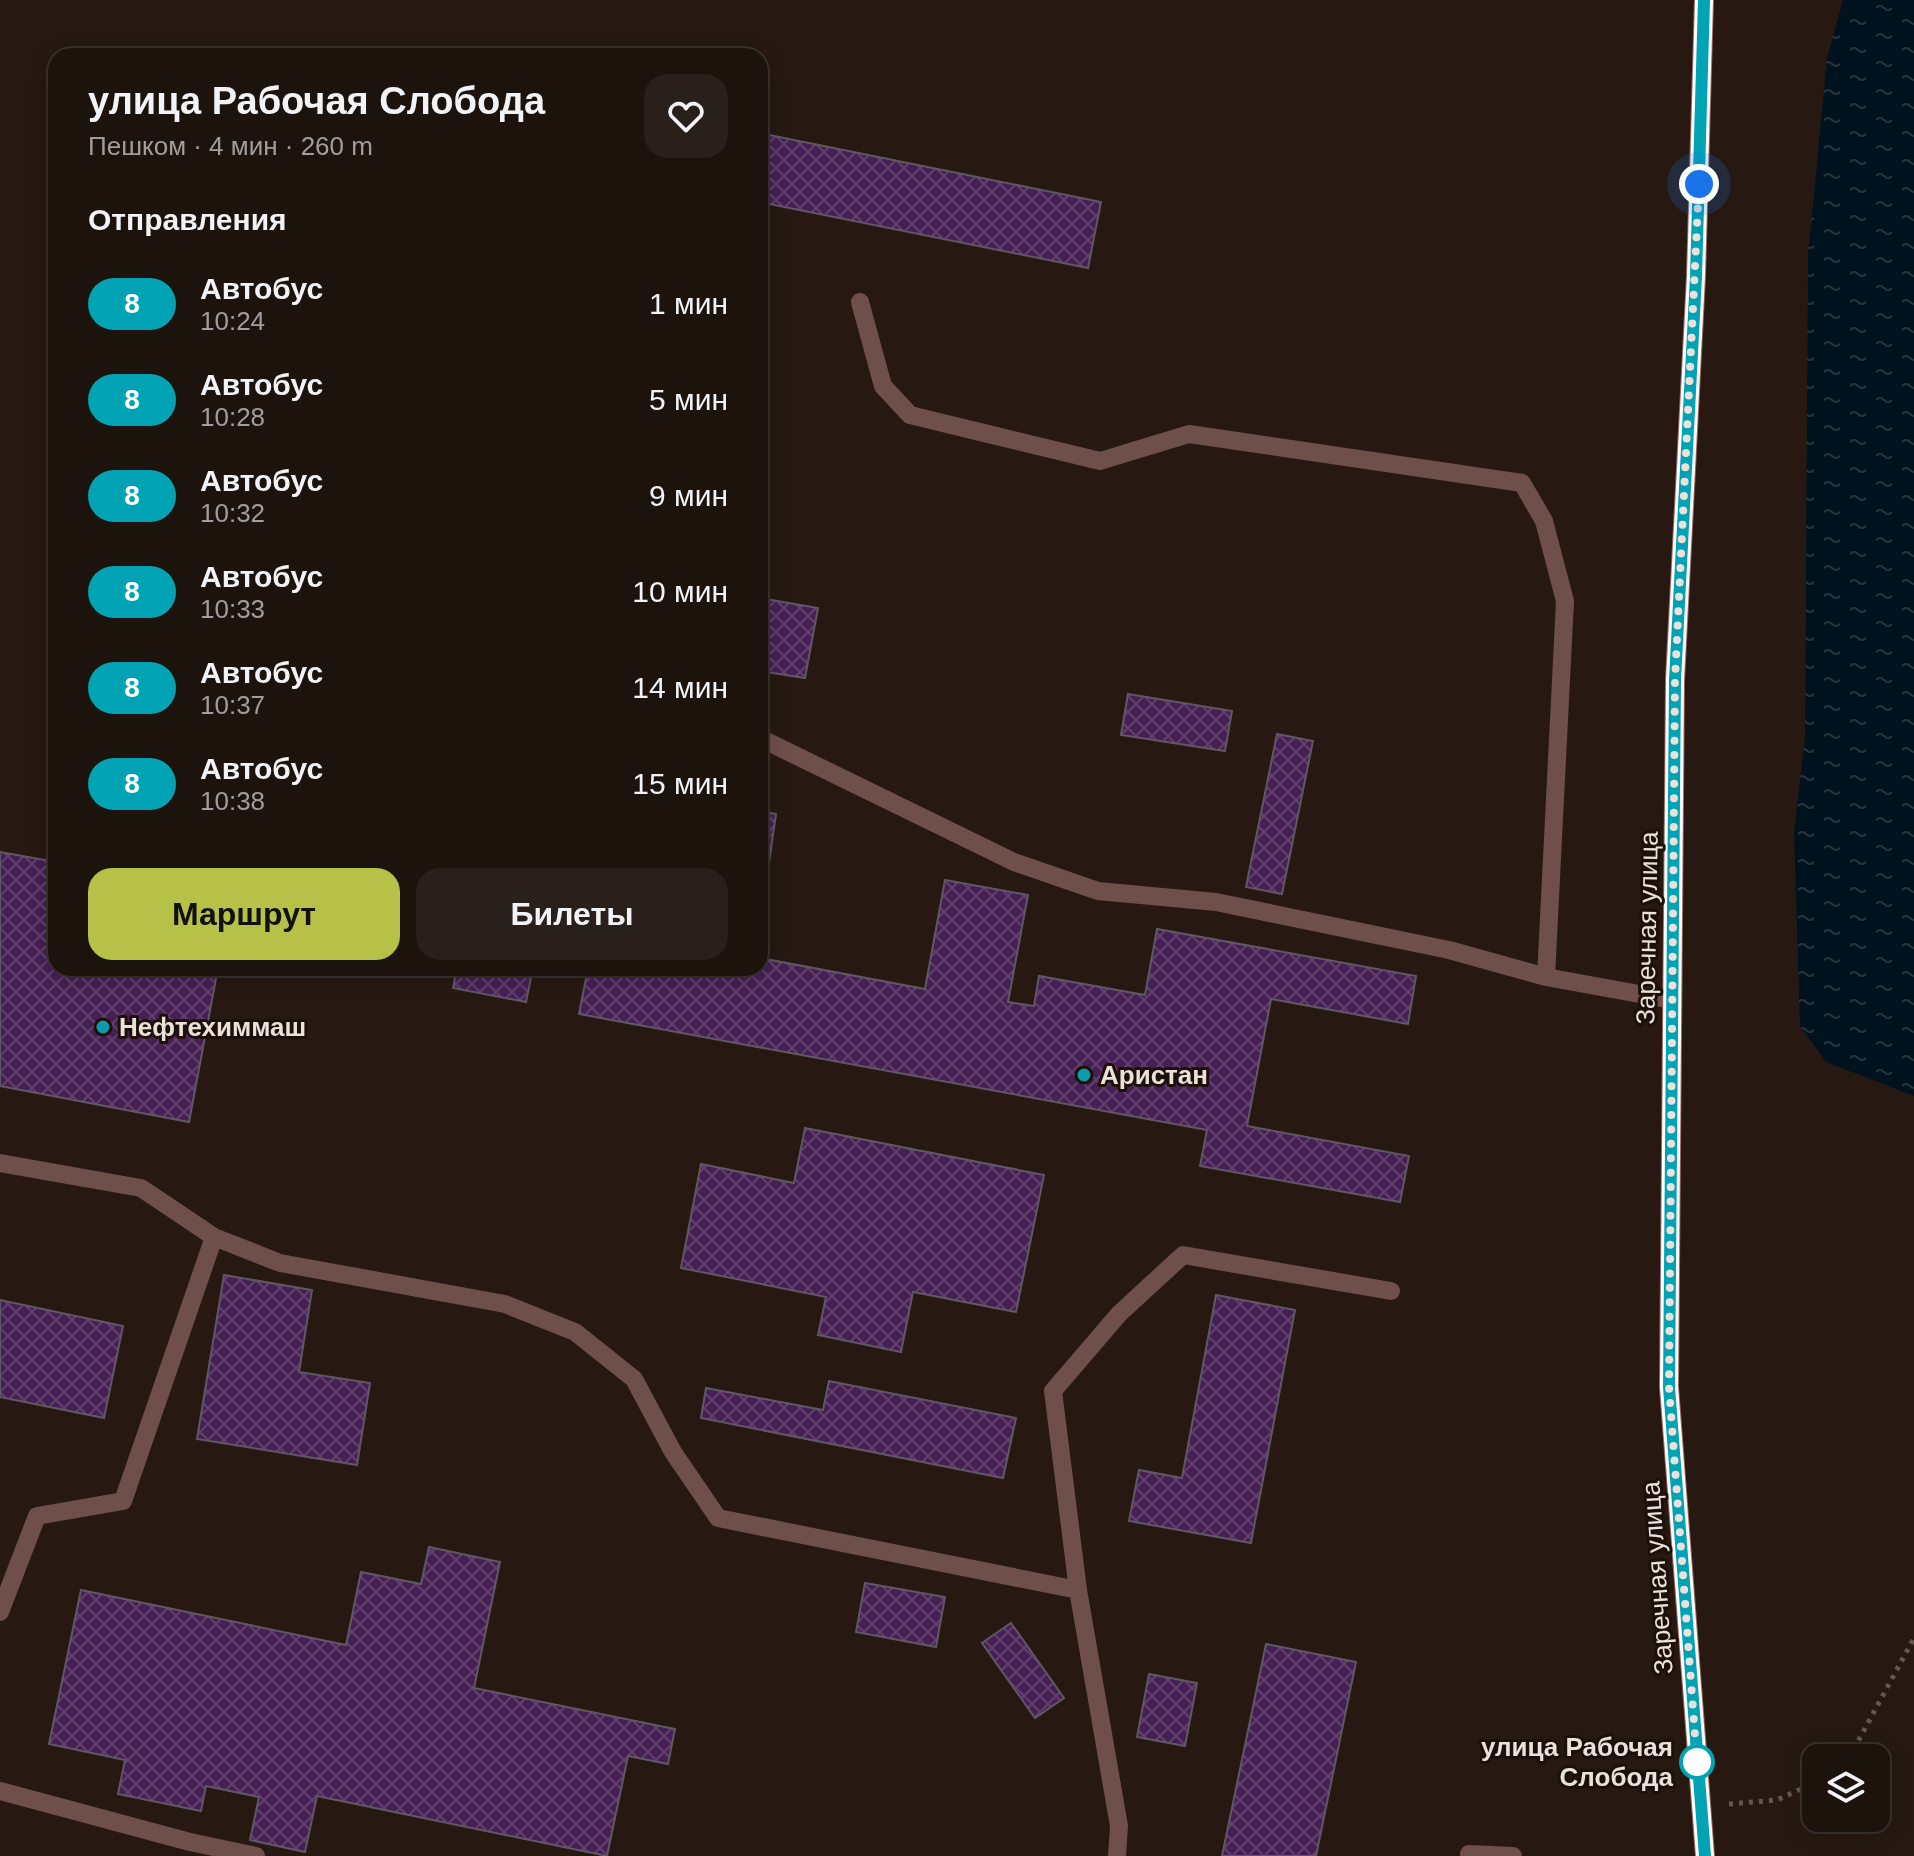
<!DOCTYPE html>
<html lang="ru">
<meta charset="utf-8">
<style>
:root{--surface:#1d130d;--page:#2a201b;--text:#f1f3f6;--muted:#a09e9d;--line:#3b322e;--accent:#b7c148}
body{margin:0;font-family:Arial,sans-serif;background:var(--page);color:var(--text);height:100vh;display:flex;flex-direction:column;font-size:30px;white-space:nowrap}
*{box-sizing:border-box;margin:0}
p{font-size:26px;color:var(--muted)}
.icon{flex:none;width:44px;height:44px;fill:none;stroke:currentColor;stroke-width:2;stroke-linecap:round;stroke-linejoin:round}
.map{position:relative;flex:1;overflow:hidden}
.sheet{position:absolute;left:48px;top:48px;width:720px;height:928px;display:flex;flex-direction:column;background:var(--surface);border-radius:24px;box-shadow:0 4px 20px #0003,0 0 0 2px var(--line)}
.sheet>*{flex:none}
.badge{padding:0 16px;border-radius:26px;font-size:28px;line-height:52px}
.fabs{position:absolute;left:1802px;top:1744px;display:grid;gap:16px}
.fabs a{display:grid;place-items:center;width:88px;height:88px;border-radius:16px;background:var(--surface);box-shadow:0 4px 20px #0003,0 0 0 2px var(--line);font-size:40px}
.you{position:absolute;width:40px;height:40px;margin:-20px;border:6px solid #fff;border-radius:50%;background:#1a73e8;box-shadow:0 0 0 12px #1a73e833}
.map>.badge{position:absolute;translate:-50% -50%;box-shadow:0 0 0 4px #fff}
h2{padding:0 40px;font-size:30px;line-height:72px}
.round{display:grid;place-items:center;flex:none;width:84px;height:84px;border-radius:24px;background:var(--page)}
.headline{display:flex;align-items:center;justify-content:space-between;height:136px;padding:0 40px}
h1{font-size:38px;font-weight:700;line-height:60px}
.button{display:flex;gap:16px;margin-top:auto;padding:16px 40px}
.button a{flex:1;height:92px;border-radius:24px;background:var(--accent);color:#111;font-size:32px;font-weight:700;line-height:92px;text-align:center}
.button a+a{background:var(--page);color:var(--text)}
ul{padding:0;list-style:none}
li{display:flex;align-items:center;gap:24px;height:96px;padding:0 40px}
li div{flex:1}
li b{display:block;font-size:30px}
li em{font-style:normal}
li .badge{min-width:88px;font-weight:700;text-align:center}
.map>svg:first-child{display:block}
.water{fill:url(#water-ripples)}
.building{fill:url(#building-cross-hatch);stroke:#605765;stroke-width:2}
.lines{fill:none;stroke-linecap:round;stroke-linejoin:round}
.path{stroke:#63574f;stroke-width:5;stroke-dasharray:4 6;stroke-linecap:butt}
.lane{stroke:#6e4f49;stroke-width:18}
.secondary{stroke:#9d6a61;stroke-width:20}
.line-casing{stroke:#fff;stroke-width:18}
.line{stroke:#00a3b4;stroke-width:12}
.walk{stroke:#eae1db;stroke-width:8;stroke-dasharray:0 14.4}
.culture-dot{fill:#0f9aa8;stroke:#1d1008;stroke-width:3}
.stop-dot{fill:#fff;stroke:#00a3b4;stroke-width:4}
.labels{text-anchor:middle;stroke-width:6;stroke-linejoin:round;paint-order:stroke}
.street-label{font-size:26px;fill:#eae1db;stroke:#1d1008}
.poi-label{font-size:26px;font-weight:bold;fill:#eae1db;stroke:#1d1008;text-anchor:start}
.stop-label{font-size:26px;font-weight:bold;fill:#eae1db;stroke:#1d1008;text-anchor:end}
</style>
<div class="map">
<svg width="1914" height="1856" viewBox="0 0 1914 1856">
<defs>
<pattern id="water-ripples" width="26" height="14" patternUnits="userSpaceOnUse" patternTransform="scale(2)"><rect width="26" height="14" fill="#00121d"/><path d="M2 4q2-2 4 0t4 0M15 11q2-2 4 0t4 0" fill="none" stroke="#25343d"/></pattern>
<pattern id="building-cross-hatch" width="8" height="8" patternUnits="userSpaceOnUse" patternTransform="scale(2)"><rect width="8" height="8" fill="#462055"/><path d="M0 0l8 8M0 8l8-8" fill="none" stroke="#61406d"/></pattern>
</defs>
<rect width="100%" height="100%" fill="#271911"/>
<path class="water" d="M1843,0H1914V1096L1826,1062L1800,1026L1794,834L1805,737L1808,256L1827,58Z"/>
<path class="building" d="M760,133L1101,202L1088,268L760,202Z
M760,598L818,608L805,678L760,671Z
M1128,694L1232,711L1225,751L1121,735Z
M1277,734L1313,741L1282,894L1246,887Z
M760,811L776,814L767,877L760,876Z
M0,852L56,862V968H218L189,1122L0,1086Z
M945,880L1028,895L1008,1002L1034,1006L1039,976L1145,995L1157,929L1416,976L1408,1024L1271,999L1247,1126L1409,1156L1400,1202L1200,1166L1207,1130L579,1014L588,968H760V958L925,989Z
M457,968H533L526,1002L453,988Z
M805,1128L1044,1175L1016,1312L913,1292L901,1352L818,1335L826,1297L681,1268L701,1164L794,1183Z
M224,1275L312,1290L299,1372L370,1383L357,1465L197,1439Z
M1216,1295L1295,1310L1251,1543L1129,1521L1139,1470L1182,1478Z
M0,1300L123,1326L104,1418L0,1397Z
M829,1381L1016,1418L1003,1478L701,1418L706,1388L823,1410Z
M429,1547L500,1562L474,1688L675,1729L668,1764L628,1756L607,1856L317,1796L305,1852L250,1840L259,1797L206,1786L201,1811L118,1794L125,1760L49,1744L81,1590L346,1645L361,1572L421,1584Z
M865,1583L945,1597L936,1647L856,1632Z
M1011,1623L1064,1698L1035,1718L982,1643Z
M1266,1644L1356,1662L1316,1856H1222Z
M1149,1674L1197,1683L1185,1746L1137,1737Z"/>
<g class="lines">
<path class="path" d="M1849,1758L1914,1638
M1729,1804L1777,1800L1816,1782"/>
<path class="lane" d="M860,302L883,386L910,415L1100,461L1189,434L1522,483L1544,521L1565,601L1546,977
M760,738L1014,862L1098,891L1216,902L1449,950L1546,977L1672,1000
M0,1163L141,1188L214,1237L280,1263L505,1304L575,1332L634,1379L673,1452L718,1518L1078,1590
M0,1612L37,1516L123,1501L214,1237
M0,1791L190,1842L256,1856
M1469,1854L1513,1856
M1117,1856L1119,1826L1078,1590L1053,1391L1119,1314L1183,1255L1391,1291"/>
<path class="secondary" d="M1704,0L1696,276L1675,680L1669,1387L1705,1856"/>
</g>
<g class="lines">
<defs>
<path id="line" d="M1704,0L1696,276L1675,680L1669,1387L1705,1856"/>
</defs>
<use href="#line" class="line-casing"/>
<use href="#line" class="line"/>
<path class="walk" d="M1697,1762L1669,1387L1675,680L1699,184"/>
</g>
<g class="culture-dot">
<circle cx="103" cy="1027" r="8"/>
<circle cx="1084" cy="1075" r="8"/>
</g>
<circle class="stop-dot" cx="1697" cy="1762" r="16"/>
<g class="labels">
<g class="street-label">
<text transform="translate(1647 928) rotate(-89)" y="9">Заречная улица</text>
<text transform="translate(1657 1578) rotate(-94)" y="9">Заречная улица</text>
</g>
<g class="poi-label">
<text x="119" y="1036">Нефтехиммаш</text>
<text x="1100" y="1084">Аристан</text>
</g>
<g class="stop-label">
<text x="1673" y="1756">улица Рабочая<tspan x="1673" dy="30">Слобода</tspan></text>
</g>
</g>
</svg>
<div class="fabs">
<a><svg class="icon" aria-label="layers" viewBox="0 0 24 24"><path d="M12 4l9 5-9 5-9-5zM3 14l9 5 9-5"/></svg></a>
</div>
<div class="you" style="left:1699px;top:184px"></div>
<section class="sheet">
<div class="headline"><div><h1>улица Рабочая Слобода</h1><p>Пешком · 4 мин · 260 m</p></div><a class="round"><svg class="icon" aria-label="heart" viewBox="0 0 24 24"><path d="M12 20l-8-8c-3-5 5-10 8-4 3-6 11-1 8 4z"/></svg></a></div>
<h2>Отправления</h2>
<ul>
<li><span class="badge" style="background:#00a3b4;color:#fff">8</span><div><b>Автобус</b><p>10:24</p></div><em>1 мин</em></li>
<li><span class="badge" style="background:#00a3b4;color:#fff">8</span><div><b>Автобус</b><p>10:28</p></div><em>5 мин</em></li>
<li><span class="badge" style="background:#00a3b4;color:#fff">8</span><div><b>Автобус</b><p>10:32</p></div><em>9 мин</em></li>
<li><span class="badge" style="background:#00a3b4;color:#fff">8</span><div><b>Автобус</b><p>10:33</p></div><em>10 мин</em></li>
<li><span class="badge" style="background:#00a3b4;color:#fff">8</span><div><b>Автобус</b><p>10:37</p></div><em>14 мин</em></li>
<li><span class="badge" style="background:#00a3b4;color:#fff">8</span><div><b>Автобус</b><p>10:38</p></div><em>15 мин</em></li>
</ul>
<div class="button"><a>Маршрут</a><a>Билеты</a></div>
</section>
</div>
